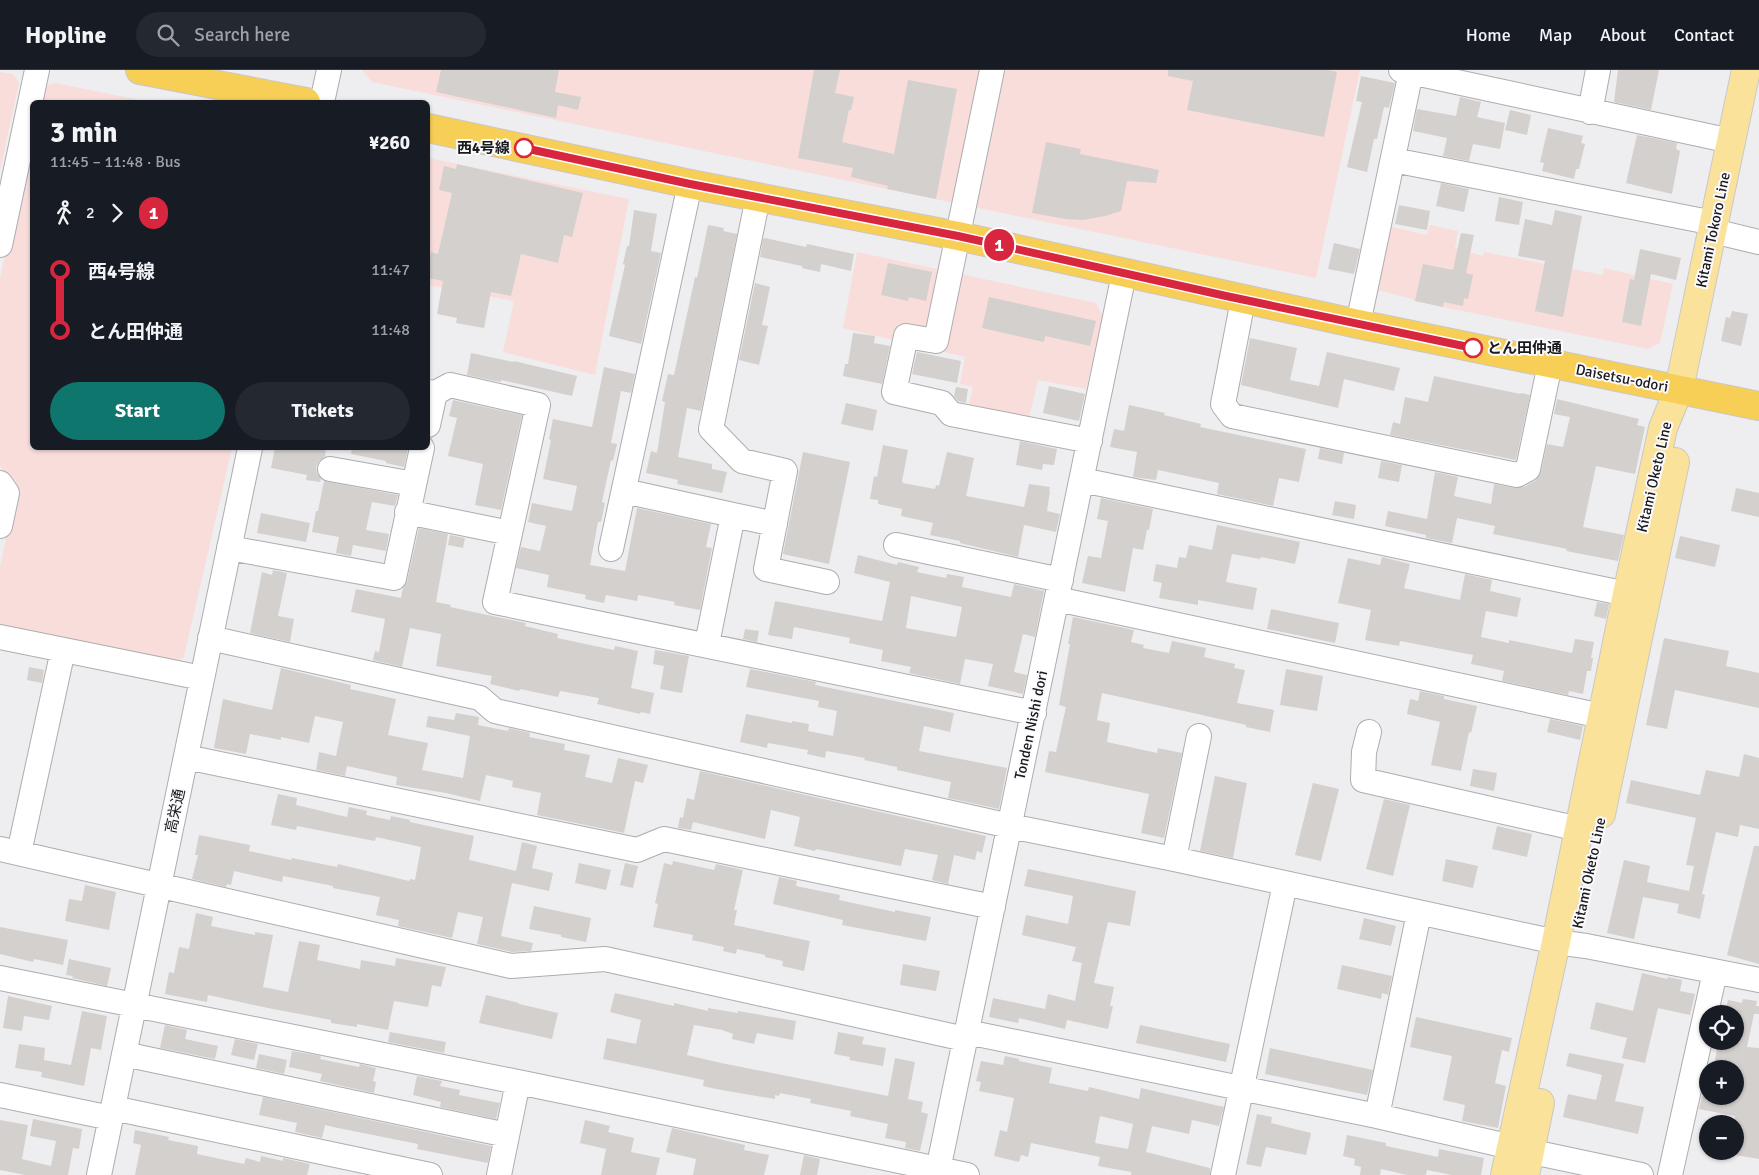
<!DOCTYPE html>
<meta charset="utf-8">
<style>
:root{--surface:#171b24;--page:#242831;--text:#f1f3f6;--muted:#9ea1a6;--line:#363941;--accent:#0f766e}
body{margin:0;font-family:Signika,"Noto Sans JP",sans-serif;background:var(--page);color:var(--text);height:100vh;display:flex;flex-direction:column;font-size:19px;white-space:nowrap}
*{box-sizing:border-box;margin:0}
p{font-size:16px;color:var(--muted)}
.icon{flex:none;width:28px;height:28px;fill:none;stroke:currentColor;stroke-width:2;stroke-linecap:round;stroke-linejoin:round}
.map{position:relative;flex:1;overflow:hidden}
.panel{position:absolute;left:30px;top:30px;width:400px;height:350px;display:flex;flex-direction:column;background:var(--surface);border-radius:8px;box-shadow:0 1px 4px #0004}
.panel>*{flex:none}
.badge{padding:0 10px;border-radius:16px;font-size:18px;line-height:32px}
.buttons{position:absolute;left:1699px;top:935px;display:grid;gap:10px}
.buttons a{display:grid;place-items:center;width:45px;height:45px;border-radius:50%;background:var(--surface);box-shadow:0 1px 4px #0004;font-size:25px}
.map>.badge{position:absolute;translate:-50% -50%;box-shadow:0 0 0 2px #fff}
.legs{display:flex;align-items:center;gap:8px;height:55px;padding:0 20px;font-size:16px}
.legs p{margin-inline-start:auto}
.headline{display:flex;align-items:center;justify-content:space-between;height:85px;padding:0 20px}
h1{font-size:28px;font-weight:700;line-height:38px}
.primary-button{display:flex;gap:10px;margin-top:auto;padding:10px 20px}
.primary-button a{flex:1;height:58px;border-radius:30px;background:var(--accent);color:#fff;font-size:20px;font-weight:700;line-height:58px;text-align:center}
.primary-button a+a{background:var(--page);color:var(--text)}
ul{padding:0 20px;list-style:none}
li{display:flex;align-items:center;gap:18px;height:60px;font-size:19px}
li i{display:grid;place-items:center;width:8px;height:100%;margin:0 6px;background:currentColor}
li i::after{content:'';width:12px;height:12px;margin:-6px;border:4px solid;border-radius:50%;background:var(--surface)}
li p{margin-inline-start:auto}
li:first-child i{background:linear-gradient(#0000 50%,currentColor 0)}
li:last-child i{background:linear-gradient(currentColor 50%,#0000 0)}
header{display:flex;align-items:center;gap:30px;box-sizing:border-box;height:70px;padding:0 25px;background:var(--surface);border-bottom:1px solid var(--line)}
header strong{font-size:24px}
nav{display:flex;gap:28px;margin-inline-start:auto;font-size:18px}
.search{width:350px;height:45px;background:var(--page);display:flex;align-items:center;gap:12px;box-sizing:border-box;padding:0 18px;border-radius:28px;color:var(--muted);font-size:19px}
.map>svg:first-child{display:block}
.commercial{fill:#f8dddb}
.building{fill:#d3d0ce;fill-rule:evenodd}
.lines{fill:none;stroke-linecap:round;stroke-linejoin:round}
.minor-casing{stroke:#adadb0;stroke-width:26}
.major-casing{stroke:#c8c8c8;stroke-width:30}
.highway-casing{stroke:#c8c8c8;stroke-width:30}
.minor{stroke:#fff;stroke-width:24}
.major{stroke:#fae29a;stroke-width:28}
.highway{stroke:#f7ce56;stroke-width:28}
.line-1-casing{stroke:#fff;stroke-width:11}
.line-1{stroke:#d7263d;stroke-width:8}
.stop-1-dot{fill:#fff;stroke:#d7263d;stroke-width:2.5}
.labels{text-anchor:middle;stroke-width:4;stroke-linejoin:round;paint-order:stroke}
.stop-label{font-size:15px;font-weight:bold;fill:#1a1a1b;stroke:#fbfbff;text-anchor:end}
.street-label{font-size:15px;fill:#1a1a1b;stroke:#fbfbff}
</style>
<header>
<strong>Hopline</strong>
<div class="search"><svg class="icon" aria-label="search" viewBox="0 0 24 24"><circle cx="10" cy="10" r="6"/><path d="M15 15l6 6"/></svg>Search here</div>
<nav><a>Home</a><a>Map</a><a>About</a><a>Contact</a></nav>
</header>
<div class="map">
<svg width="1759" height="1105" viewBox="0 0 1759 1105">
<rect width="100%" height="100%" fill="#eeeef1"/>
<path class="commercial" d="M362,0H1360L1316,208L372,12Z
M0,2L13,4L19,13L0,101Z
M56,13L149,32H36L39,17Z
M32,51V378H232L184,587L175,594L0,558V497L16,421L0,396V209Z
M428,88L629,129L595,305L503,282L514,231L428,215Z
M1430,155L1458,161L1455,178L1483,186L1484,182L1603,205L1604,198L1673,214L1660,273L1648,279L1414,231L1412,229L1377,220L1388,156L1427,165Z
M857,182L1096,233L1103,246L1086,319L1038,310L1029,349L969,334L973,317L960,314L965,287L843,258Z"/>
<path class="building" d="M441,0H559L555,22L581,27L578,40L558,35L556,48L436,22Z
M814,0H840L835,23L854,27L851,40H849L842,72L894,84L908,10L957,19L936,129L887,119L888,116L851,107L853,98L798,88Z
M1168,0H1329L1337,2L1324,67L1187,40L1193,11L1168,6Z
M1618,0H1659L1651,40L1614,32Z
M1361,6L1395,13L1389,38L1384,37L1377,69H1374L1367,102L1347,97L1362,32L1356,31Z
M1460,27L1481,32L1477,47L1505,53L1500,79L1473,74L1469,91L1443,86L1447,68L1413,61L1417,39L1456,46Z
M1510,40L1531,45L1527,65L1505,60Z
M1548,58L1583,66L1581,73L1585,74L1579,99H1576L1574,109L1542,101L1544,93L1540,92Z
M1637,65L1677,73L1676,79L1680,81L1672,124L1626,113Z
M1046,72L1081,79L1080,84L1159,100L1156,113L1127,111L1121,141L1105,146L1083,150L1066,149L1032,143Z
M457,94L583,123L572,167L564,165L558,193L521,184L511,226L491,222L484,258L456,253L457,248L437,244L443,211L428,208V199L431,182L438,184L452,123L439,120L444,96L456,99Z
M1441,113L1469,119L1464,142L1436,136Z
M1499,127L1523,132L1519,155L1495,151Z
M1399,135L1430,141L1427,160L1395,154Z
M634,140L657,144L651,181L661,183L641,274L609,266L625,195L623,194L627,176H629Z
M1555,140L1582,146L1563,247L1535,241L1545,191L1518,186L1525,149L1552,155Z
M708,155L724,158L723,161L737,164L701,341L687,338L678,387L712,394V399L727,402L722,423L677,414L678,410L646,403L651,381L657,383L665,332L662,331L668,304L674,305L695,207L697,208Z
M1461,163L1474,165L1466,203L1473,205L1468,229L1464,228L1463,236L1444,232L1443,237L1415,231L1423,194L1453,200Z
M765,168L806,177L807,174L854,184L851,201L821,194L820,202L802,198V196L760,187L763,169Z
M1334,173L1360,179L1354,204L1328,199Z
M1640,179L1681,188L1676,210L1651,204L1641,256L1622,252L1630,209L1634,210Z
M888,193L932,202L926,231L909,227L908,231L881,225Z
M755,213L770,217L762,255L768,256L759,295L739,290Z
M989,227L1096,251L1090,276L1045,266L1044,272L982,258Z
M1732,241L1748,244L1741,276L1721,271L1726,247L1730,248Z
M853,263L875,266L874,273L890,276L882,314L843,306L845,294H848Z
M1250,268L1297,278L1290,310L1319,316L1327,282L1400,298L1394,321L1344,309L1338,338L1241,315Z
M917,282L961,291L957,313L912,304Z
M471,283L513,292L514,291L577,306L572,326L501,310V312L490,310L467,305Z
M604,297L635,304L631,323L621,321L611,373L617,374L613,391L611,390L602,432L605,433L601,452H598L590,495L625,501L637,438L711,454L706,477L712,478L700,540L674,535L675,532L638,525L637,531L606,525L604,533L585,529L586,525L547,517L549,505L516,498L521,477L540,481L546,456L528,452L532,433L572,441L577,416L543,409L551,370L549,369L553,349L592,357Z
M1434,306L1520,324L1521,323L1530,325L1516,390L1390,365L1393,352L1400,354L1405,327L1428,332Z
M1049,316L1085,324L1079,351L1043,343Z
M956,317L968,319L966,333L958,331L954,326Z
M1557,329L1639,349L1637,355L1645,357L1635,404L1596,396L1583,457L1624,465L1618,491L1566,481L1567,479L1493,464L1495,456L1457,448L1452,473L1426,468V465L1385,456L1388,441L1427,449L1435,402L1458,407L1454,426L1491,434L1494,414L1515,418L1524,417L1535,411L1541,402L1547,374L1563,377L1570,347L1554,344Z
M453,330L522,345L501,440L475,435L483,394L448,386L457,348L449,346Z
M846,333L877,340L873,361L841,354Z
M1129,335L1165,343L1164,345L1201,354L1200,357L1306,379L1299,412L1279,408L1273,436L1217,424L1219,413L1158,400L1156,410L1133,407L1137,382L1110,377L1114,359L1124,361Z
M1020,371L1057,379L1054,395L1043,394L1042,400L1016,395Z
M883,375L908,380L902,411L903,413L935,419L936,415L939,416L947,382L974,388L966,426L1024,437L1029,414L1050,417L1049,421H1050L1047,441L1060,444L1056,462L1024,455L1018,487L960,473V471L930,465L933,453L901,446L902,439L878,434V430L870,429L874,406L877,407Z
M275,378H326L325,386L319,391L316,397L317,403L321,409L320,412L306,410L307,405L271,398Z
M352,378H408L404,397L386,393V391L351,384Z
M1320,378L1344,383L1342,394L1318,389Z
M803,382L850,392L829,494L783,484Z
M1381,391L1402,395L1399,412L1378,408Z
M324,411L398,425L395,436L372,432L366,460L389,464L386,481L353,475L351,486L336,483L339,467L312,462L316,441H318Z
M1736,418L1759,423V447L1731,441Z
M1101,428L1153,439L1149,460H1147L1143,480L1133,478L1125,522L1082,513L1088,486L1101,488L1108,451L1097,449Z
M1335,431L1356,435L1354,449L1332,445Z
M261,443L310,453L306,472L257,463Z
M1217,455L1300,472L1295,494L1261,487L1260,489L1232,484L1226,512L1257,518L1253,540L1198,530V535L1159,528L1162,513L1153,511L1156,494L1177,498L1179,487L1186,488L1189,475L1212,480Z
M419,458L448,464L436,532L451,535L450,537L526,553L525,556L558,564L557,568L614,580L615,576L638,581L631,618L654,623L650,644L641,642L640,644L597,634L599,628L560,621L558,627L520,619L519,621L490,614L492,606L436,596L441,564L410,558L402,597L373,590L375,581L379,582L385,549L351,542L356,519L401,528L403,518L407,511Z
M450,465L465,468L463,478L448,475Z
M1680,466L1720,475L1715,497L1675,488Z
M858,485L897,495L898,492L919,497L917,502L946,508L947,504L964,507L962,517L1011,527L1014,514L1044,521L1035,567L1023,564L1014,602L1027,605L1023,624L988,616L993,594L965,589L960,614L909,603L911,597L881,591L883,580L849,573L850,568L794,557L792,569L768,565L775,531L882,551L890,512L854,503ZM911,526L962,537L956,567L906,558Z
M1382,487L1410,494L1404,518L1460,530L1465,504L1492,510L1490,521L1521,528L1517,547L1486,541L1481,567L1509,573V570L1572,583L1575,569L1594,572L1591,588H1593L1591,601H1587L1583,624L1569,621L1568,625L1502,611L1504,601L1471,594L1473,585L1400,571L1399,576L1365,570L1371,540L1338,533L1348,488L1380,495Z
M273,500L287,503L278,546L294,549L290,572L250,563L262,502L272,505Z
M1597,532L1609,534L1606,549L1594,546Z
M1271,539L1339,553L1335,573L1267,559Z
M1073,547L1134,560L1131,572L1144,575L1143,578L1169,583L1172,571L1206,578L1204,587L1235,594L1234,598L1245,600L1237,633L1274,640L1270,662L1246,657V655L1193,643L1102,623L1097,650L1110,653L1107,672L1157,683L1158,678L1182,683L1164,768L1141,763L1149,724L1045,702L1049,681L1056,682L1066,637L1059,635L1070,574H1068Z
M745,559L759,561L757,572L743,569Z
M1664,568L1729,581L1726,596L1759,603V638L1675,620L1667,659L1646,655Z
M655,580L689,586L682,623L660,619L664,596L653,594Z
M29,597L44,600L42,613L27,610Z
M281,598L351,615L350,619L396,629L388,665L428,673L422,700L463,708L470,666L426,657L428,646L454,650L456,643L479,647L478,655L508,661L509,658L530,663L529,667L565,674L564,680L590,685L585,707L612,713L618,688L648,695L643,713L635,711L624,763L537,745L541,723L512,717L513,711L486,705L480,731L446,723L396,715L397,707L347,696L345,706L316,700L319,682L336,686L343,652L315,646L309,673L281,667V670L250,664L246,684L214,678L223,629L272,640Z
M750,599L816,612L815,615L954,643L950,662L924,656L919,681L1007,698L999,739L948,728L951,712L897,700V697L864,690L865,688L826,681L825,688L807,684L808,680L768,673L767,678L740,672L746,644L792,653V651L809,654L808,661L833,666L837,641L818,637L819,631L746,617Z
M1286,599L1323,606L1317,641L1280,635Z
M1420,621L1444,626V629L1477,636L1471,663L1469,662L1461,701L1431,695L1440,652L1407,644L1410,629L1418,631Z
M1550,649L1583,656L1580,670L1547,662Z
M1744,684L1759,688V759L1740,755L1738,767L1716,762L1702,824L1705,825L1700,849L1677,843L1679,834L1643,827L1634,869L1607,863L1624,790L1650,796L1647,812L1689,821L1694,796L1686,795L1696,748L1626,733L1631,710L1700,725L1706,700L1739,707Z
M1473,699L1497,703L1494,721L1470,716Z
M700,701L986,766L982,783L977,781L975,790L954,785L948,814L932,810L938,785L905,779L901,796L816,779L815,781L794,776L800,747L771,740L765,769L693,752L691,760L678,758L680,747L683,748L687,728L694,730Z
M1215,706L1247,713L1233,788L1200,781Z
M1313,713L1339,719L1321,791L1295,785Z
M278,724L297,728L296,735L347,747L349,737L367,741L366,745L390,750L391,746L410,750V752L474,766L469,790L516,801L522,772L537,776L532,798L553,803L549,821L512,813L501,866L533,873L531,881L512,882L477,874L483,847L458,842L452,868L398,856L399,850L376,845L380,827L333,818V816L283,806L282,812L234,801L231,815L227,814L226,817L192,809L198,785H195L199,765L250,775L249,781L291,790L292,788L337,797L338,794L409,811L410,809L415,810L421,777L376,767L375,771L297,756L296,760L271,755Z
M1384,729L1410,735L1393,806L1366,799Z
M1497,756L1532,764L1527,787L1492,779Z
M1754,776H1759V894L1727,885Z
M1446,789L1478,796L1473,818L1442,811Z
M673,791L714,800L716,794L743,800L734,840H737L734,855L810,871L804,901L782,896L783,891L765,887V885L737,879L736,884L723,881L724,877L692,870L693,865L653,857L658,834L655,833L664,793L672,795Z
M579,793L611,800L606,820L575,813Z
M625,793L638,796L633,818L620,815Z
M1028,799L1136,821L1130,856L1108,852L1094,913L1114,917L1110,936H1113L1108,959L1067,950L1065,959L1019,948L1018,953L989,947L993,928L1045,939L1048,924L1075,931L1082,893L1072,891L1076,877L1022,865L1026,845L1068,854L1073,826L1024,816Z
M779,807L797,811L796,816L840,825L839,830L895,842V840L931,847L926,871L842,855L843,850L773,834Z
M85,815L116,822L109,860L65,851L69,829L82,831Z
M534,836L591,848L586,872L561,867V865L529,859Z
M196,843L213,847L211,856L255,865V862L273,865L263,917L288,922L299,871L320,875L317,890L360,899L361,890L395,896L396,888L446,897L441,917L432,915L428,937L394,931L388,960L357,954V957L331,953V950L268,938L208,925L207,932L165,924L169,902L174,903L179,877L189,879Z
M1364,848L1396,856L1391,876L1359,869Z
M0,857L68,870L63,895L34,889L33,892L0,884Z
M69,889L111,898L107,916L72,908L73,906L66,905Z
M903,894L940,901L936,921L900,915Z
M1342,895L1392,906L1388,925L1382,923L1381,929L1337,919Z
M1642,903L1667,909L1668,907L1682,910L1680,921L1695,924L1690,945L1658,938L1645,993L1622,988L1627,968L1590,959L1596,932L1633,941Z
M615,923L674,936V933L708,941V938L738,943V941L796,951L793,970L757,963L754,974L732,969L733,964L722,960L694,955L687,985L721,993L888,1026L895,988L915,992L908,1029L923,1032L921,1042L928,1044L920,1081L905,1078L906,1072L885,1068L888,1054L850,1046L851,1041L810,1033L811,1029L780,1023L779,1026L775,1025V1029L716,1019L703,1016L704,1010L603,989L607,968L636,974L641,950L610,942Z
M486,925L519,933V934L558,943L552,969L479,953Z
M8,926L52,936L49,950L24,946L22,961L3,958Z
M1743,929L1757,931L1756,936H1759V944H1754L1747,977L1759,978V1089L1735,1085V1046L1699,1039L1702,1026H1735V999H1713L1719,971H1735V944H1725L1728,930L1742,933Z
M82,941L107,946L101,980L91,978L84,1016L41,1007L42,1002L15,998L19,974L45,978L44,990L71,995Z
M1416,947L1512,968L1509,982L1502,980L1495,1013L1506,1016L1498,1058L1462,1051L1465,1035L1443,1030L1452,986L1410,977Z
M165,955L187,960L185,969L218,976L215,989L160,978Z
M1140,955L1230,974L1226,992L1136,973Z
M390,962L446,972L444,983L388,972Z
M838,962L864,967L862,974L886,978L883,996L849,990L850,987L834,984Z
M235,969L258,974L254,990L231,985Z
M1270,978L1373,1000L1367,1025L1265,1004Z
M292,981L321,986L320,989L359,997L360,994L376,998L373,1011L376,1012L374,1023L320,1011L322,1004L289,997Z
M1569,983L1624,994L1615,1031L1644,1037L1638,1064L1563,1047L1568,1024L1596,1030L1602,1005L1566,996Z
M259,984L287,990L284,1004L256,998Z
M1005,986L1019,989V991L1052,998L1049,1013L1088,1021L1089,1017L1139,1029L1141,1018L1224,1037L1219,1056L1192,1050L1189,1064L1152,1056L1146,1082L1210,1098V1105H1131V1102L1098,1096L1100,1087L1031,1073L1028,1087L1021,1085L1019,1092L994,1086L1000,1060L1007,1062L1014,1028L979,1021L981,1012L976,1011L981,991L1003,995ZM1100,1046L1133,1054L1128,1079L1095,1073Z
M417,1006L442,1011L440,1016L460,1020L459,1025L500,1033L496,1049L440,1037L441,1032L413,1025Z
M263,1027L491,1076L488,1093L417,1079L418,1074L333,1057L325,1055L322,1068L295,1062L297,1053L259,1045Z
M1257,1044L1272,1047L1271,1053L1311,1063L1306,1085L1266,1077L1261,1097L1246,1094Z
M33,1049L82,1059L79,1079L73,1078L68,1105H25L0,1100V1050L28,1055L22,1089L51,1096L56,1071L30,1066Z
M585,1050L610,1056L608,1062L634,1068L631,1082L660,1088L656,1105H601L606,1079L580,1073Z
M672,1058L745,1075L744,1080L769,1085L764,1105H693L696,1089L666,1082Z
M135,1060L169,1067L168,1070L198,1076L197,1084L244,1094L246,1088L260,1092L261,1086L283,1091V1088L310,1094L307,1105H135L141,1075L133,1073Z
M1347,1065L1386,1073V1076L1438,1087L1439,1079L1484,1088L1481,1105H1452L1427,1100L1426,1105H1407L1381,1099L1380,1105H1360L1361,1097L1354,1095L1355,1089L1343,1086Z
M804,1085L820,1089L817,1105H800Z"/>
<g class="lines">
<defs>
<path id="minor" d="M992,0L936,271L906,266L894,322L942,333L951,344L1090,371
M1401,0L1731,71
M322,32L329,0
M1590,42L1598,0
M1393,90L1714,153
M758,127L711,359L742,391L785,401L766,499L827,512
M1713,161L1759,172
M0,175L37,0
M1243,230L1223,334L1232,346L1517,405L1528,399L1550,294
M1358,254L1411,2
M428,322L435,323L450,315L538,335L495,532L1034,643
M428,355L435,323
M330,399L414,414
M1082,410L1646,528
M0,413L7,423L0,456
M624,421L733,445L707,574
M407,442L510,463
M733,445L775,454
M896,475L1061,510
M229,478L394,508L422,378
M611,479L690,114
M1057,529L1620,650
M0,567L202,608
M210,568L480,628L495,641L1010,756L1174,789L1556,872L1586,876L1759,910
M1369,662L1364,682L1363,710L1579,759
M186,687L637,780L664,769L993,837
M0,779L511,896L605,889L965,969
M19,783L63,580
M1174,789L1199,666
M0,908L518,1012L967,1105
M967,962L1377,1046L1542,1084L1641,1105
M124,984L507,1065
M0,1025L111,1048
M113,1038L430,1105
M1377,1046L1419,843
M99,1105L250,378
M499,1105L518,1012
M937,1105L1124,204
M1223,1105L1285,814
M1670,1105L1715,902"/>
<path id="major" d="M1601,744L1675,392
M1505,1105L1556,872L1627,524L1663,358L1679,319L1746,0
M1525,1105L1540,1033"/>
<path id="highway" d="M140,0L306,32
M428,58L690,114L958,166L1358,254L1759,336"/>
</defs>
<use href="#minor" class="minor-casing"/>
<use href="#major" class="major-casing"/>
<use href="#highway" class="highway-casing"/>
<use href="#minor" class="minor"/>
<use href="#major" class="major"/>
<use href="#highway" class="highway"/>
</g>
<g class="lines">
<defs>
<path id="line-1" d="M524,78L690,114L958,166L1226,226L1473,278"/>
</defs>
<use href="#line-1" class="line-1-casing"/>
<use href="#line-1" class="line-1"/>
</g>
<g class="stop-1-dot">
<circle cx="524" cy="78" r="9"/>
<circle cx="1473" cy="278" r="9"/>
</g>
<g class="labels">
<g class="stop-label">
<text x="510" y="83">西4号線</text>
<text x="1487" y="283" text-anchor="start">とん田仲通</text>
</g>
<g class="street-label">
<text transform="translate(1713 160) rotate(-78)" y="5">Kitami Tokoro Line</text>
<text transform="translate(1622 308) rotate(11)" y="5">Daisetsu-odori</text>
<text transform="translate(1654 407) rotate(-77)" y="5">Kitami Oketo Line</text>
<text transform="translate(1031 655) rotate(-78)" y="5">Tonden Nishi dori</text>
<text transform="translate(175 741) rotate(-78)" y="5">高栄通</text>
<text transform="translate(1589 803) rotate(-78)" y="5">Kitami Oketo Line</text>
</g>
</g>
</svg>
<div class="buttons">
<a><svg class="icon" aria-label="locate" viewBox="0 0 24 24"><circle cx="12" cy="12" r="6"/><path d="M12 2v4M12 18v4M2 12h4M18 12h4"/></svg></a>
<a>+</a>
<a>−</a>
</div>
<b class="badge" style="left:999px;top:175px;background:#d7263d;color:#fff">1</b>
<section class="panel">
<div class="headline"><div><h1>3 min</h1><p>11:45 – 11:48 · Bus</p></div><b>¥260</b></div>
<div class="legs"><svg class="icon" aria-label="walk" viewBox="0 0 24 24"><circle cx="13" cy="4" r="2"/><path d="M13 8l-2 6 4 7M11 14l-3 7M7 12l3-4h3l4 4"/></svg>2<svg class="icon" aria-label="forward" viewBox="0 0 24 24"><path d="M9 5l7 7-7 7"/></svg><b class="badge" style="background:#d7263d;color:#fff">1</b></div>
<ul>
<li><i style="color:#d7263d"></i><b>西4号線</b><p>11:47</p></li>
<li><i style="color:#d7263d"></i><b>とん田仲通</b><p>11:48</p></li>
</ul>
<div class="primary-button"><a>Start</a><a>Tickets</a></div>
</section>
</div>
